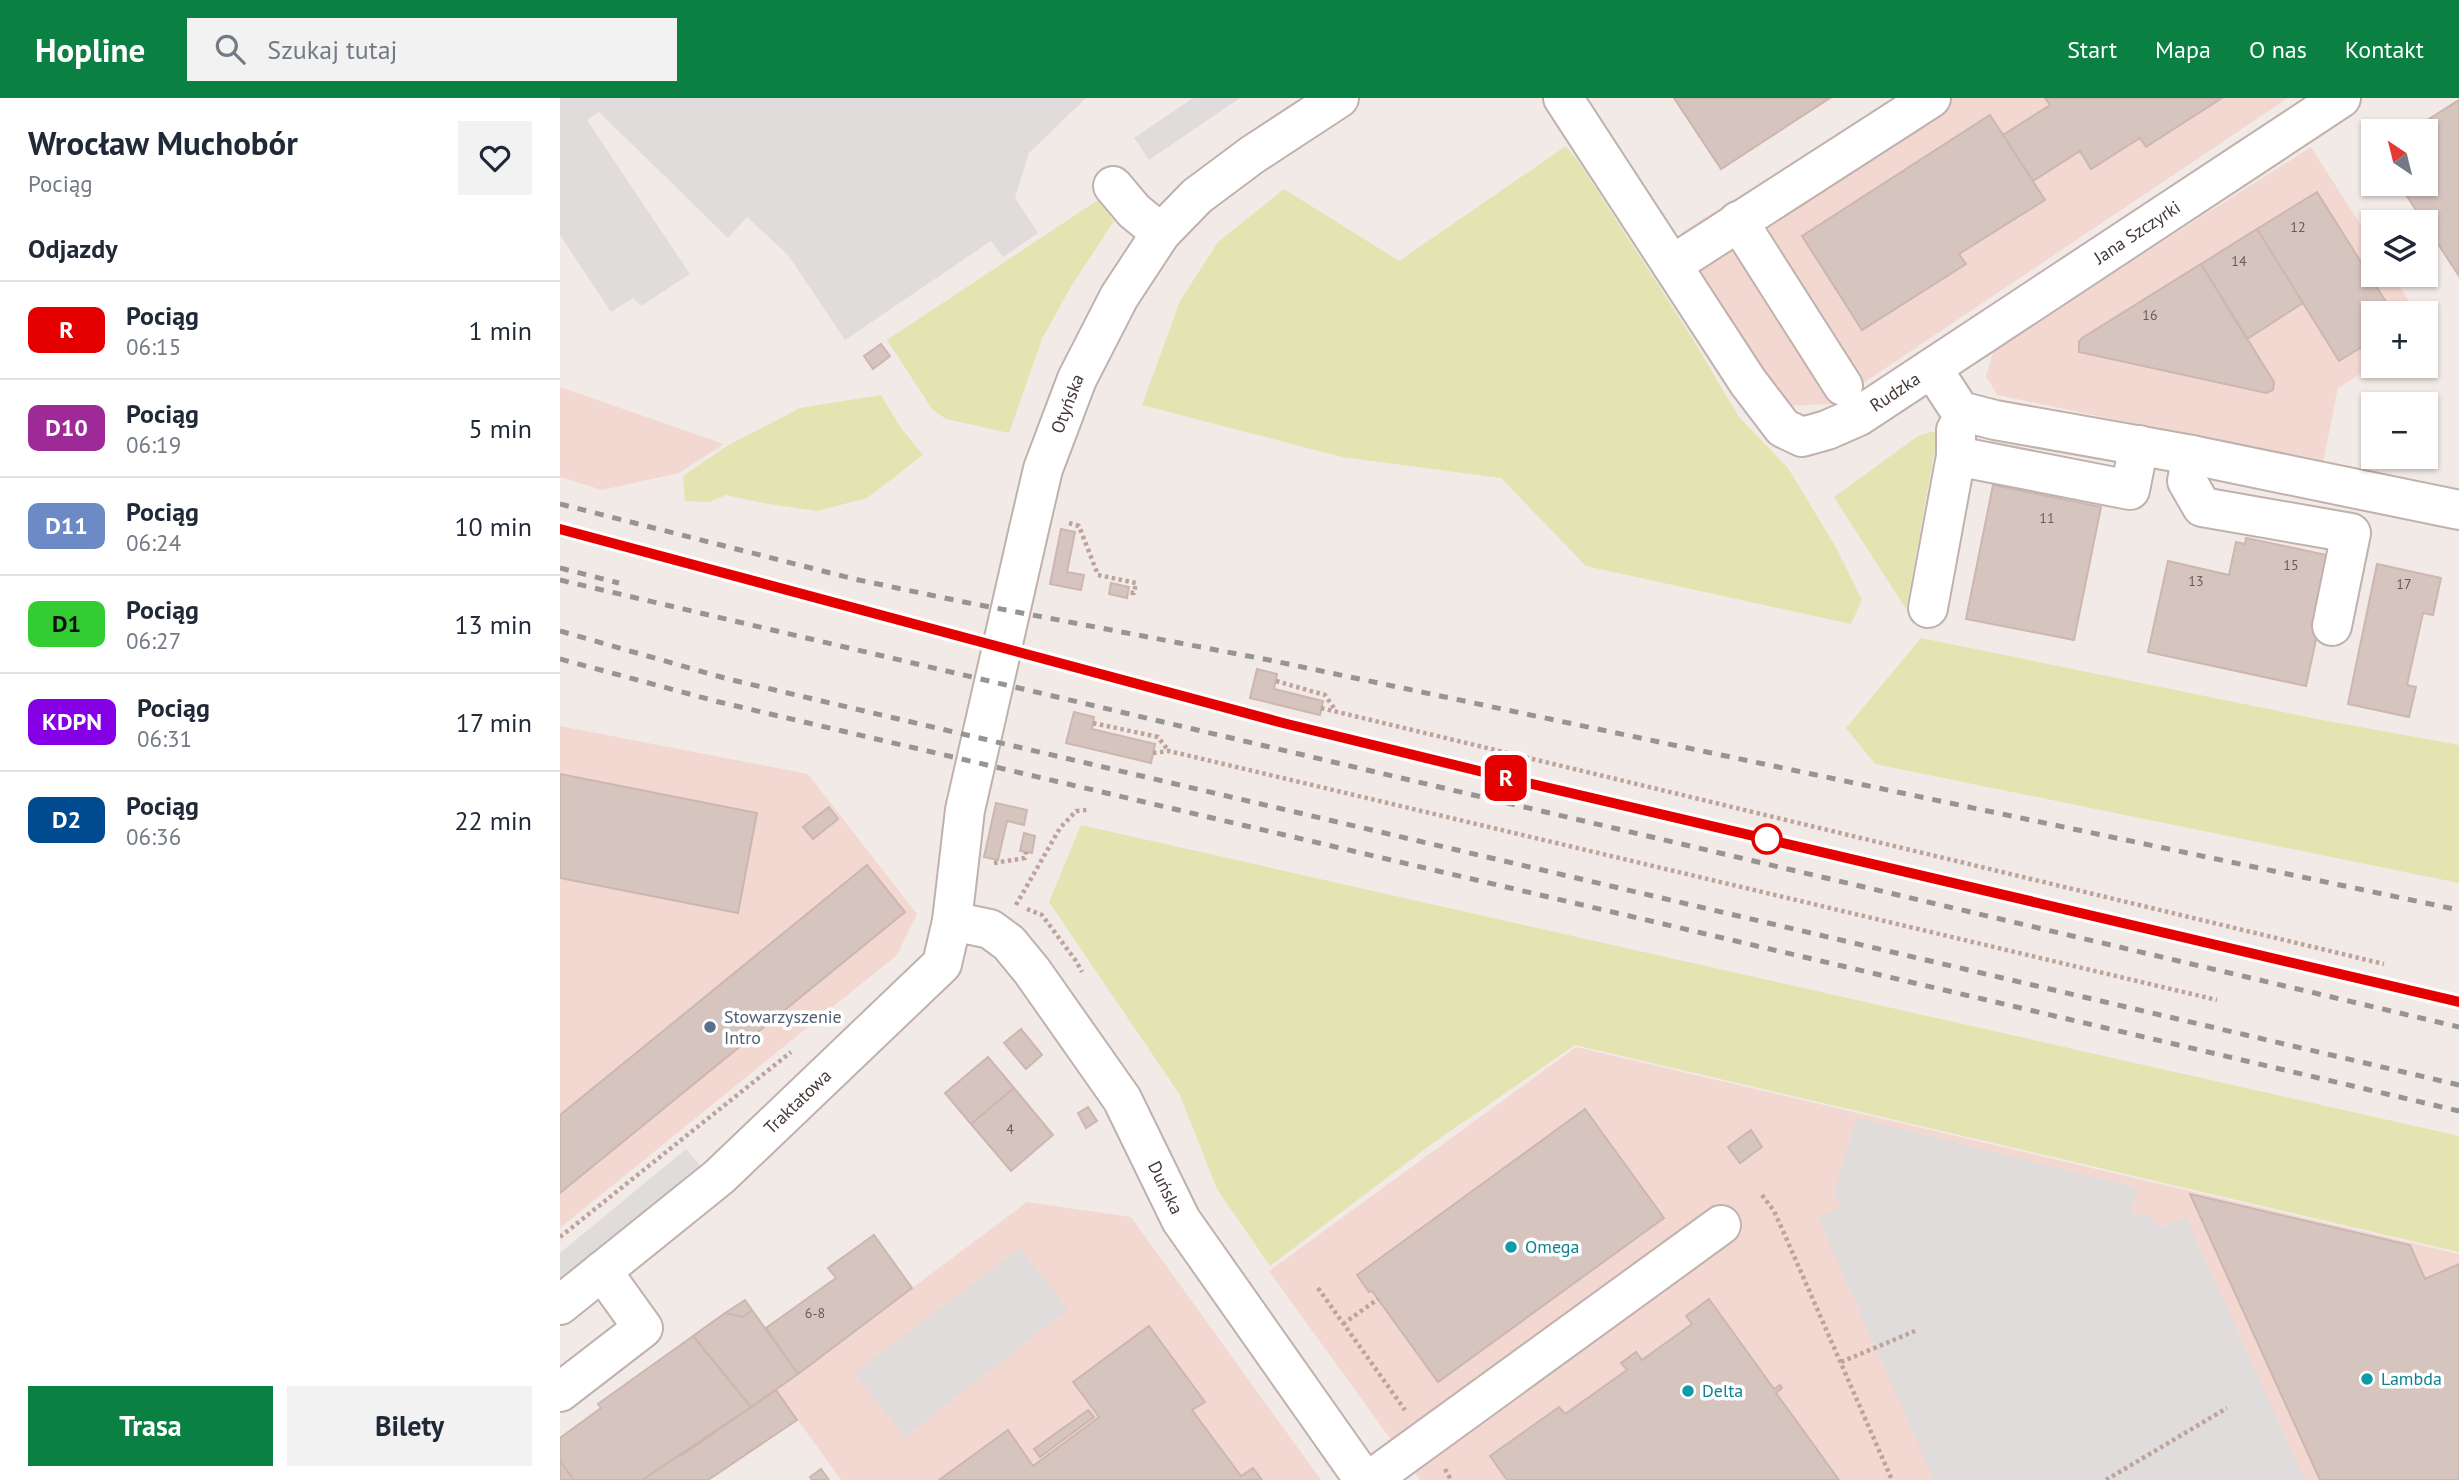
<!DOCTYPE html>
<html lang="pl">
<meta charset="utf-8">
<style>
:root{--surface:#fff;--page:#f2f2f3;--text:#1f2937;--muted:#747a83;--line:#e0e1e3;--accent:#0b8043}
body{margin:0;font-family:"PT Sans",sans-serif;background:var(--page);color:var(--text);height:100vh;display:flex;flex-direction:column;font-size:26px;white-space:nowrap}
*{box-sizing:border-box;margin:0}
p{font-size:23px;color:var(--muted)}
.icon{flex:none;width:38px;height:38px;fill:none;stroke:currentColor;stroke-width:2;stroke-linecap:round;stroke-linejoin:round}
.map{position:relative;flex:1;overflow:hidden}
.side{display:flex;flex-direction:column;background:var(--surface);width:560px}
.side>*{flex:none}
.badge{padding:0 14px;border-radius:10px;font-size:24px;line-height:46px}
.needle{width:46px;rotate:325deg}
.buttons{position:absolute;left:1801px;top:21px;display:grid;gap:14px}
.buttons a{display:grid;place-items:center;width:77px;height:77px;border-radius:0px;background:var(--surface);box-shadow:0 2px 5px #0004;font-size:35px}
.map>.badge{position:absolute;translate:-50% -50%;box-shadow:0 0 0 4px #fff}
h2{padding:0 28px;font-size:26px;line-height:63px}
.round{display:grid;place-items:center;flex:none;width:74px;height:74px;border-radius:0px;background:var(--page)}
.summary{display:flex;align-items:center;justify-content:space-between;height:119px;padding:0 28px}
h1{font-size:33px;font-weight:600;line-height:52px}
.cta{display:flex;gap:14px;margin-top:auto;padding:14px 28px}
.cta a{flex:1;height:80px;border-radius:0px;background:var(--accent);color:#fff;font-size:28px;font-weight:600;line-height:80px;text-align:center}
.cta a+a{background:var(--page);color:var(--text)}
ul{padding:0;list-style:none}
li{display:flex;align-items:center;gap:21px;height:98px;padding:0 28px;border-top:2px solid var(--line)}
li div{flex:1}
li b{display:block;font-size:26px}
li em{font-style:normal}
li .badge{min-width:77px;font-weight:700;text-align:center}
header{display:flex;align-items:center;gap:42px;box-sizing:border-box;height:98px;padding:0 35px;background:var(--accent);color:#fff}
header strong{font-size:33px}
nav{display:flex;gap:38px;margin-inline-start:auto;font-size:24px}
.search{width:490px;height:63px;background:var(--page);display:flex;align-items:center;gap:18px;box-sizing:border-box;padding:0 24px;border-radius:0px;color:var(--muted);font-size:26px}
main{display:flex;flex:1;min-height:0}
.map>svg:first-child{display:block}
.commercial{fill:#f3d8d2}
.green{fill:#e3e4b1}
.parking{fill:#e0dcdb}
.building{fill:#d6c4bf;stroke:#cdb6b0;stroke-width:2}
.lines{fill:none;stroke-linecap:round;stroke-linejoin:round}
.minor-casing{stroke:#c0b1ac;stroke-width:42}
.path{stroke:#bea39b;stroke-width:4.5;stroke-dasharray:3.5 3.5;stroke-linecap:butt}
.minor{stroke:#fff;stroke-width:38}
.rail{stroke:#959595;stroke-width:5;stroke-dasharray:9 9;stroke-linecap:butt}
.line-casing{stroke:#fff;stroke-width:16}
.line{stroke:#e50000;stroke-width:10}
.stop-dot{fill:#fff;stroke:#e50000;stroke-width:3.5}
.service-dot{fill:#5c6f8a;stroke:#fff;stroke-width:2.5}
.culture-dot{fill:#0f9aa8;stroke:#fff;stroke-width:2.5}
.labels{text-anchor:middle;stroke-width:7;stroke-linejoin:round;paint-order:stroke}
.number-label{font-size:14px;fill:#685c58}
.street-label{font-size:18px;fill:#443936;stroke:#fff}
.service-label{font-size:18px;fill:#4e5e75;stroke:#fff;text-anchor:start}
.culture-label{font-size:18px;fill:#0d838f;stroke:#fff;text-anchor:start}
</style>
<header>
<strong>Hopline</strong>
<div class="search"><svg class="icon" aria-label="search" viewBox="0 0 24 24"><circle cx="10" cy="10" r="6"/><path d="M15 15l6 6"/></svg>Szukaj tutaj</div>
<nav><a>Start</a><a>Mapa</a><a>O nas</a><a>Kontakt</a></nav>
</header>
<main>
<section class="side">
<div class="summary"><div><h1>Wrocław Muchobór</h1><p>Pociąg</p></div><a class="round"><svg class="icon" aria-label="heart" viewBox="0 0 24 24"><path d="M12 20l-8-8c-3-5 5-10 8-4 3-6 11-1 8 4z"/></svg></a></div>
<h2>Odjazdy</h2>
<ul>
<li><span class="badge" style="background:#e50000;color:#fff">R</span><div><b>Pociąg</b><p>06:15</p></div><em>1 min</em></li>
<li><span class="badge" style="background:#9e2a97;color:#fff">D10</span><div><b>Pociąg</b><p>06:19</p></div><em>5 min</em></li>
<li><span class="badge" style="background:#6c8bc6;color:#fff">D11</span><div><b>Pociąg</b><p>06:24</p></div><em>10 min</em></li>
<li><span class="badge" style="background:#3c3;color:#111">D1</span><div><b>Pociąg</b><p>06:27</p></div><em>13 min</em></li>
<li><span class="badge" style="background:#8500e5;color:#fff">KDPN</span><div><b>Pociąg</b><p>06:31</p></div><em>17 min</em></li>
<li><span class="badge" style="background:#004a8f;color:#fff">D2</span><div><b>Pociąg</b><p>06:36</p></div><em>22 min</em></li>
</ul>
<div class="cta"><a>Trasa</a><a>Bilety</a></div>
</section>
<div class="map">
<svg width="1899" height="1382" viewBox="0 0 1899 1382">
<rect width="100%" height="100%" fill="#f2eae6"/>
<path class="commercial" d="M1333,0H1728L1272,306L1226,308L1139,183L1121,135Z
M1751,49L1813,146V177H1832L1857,215H1813V268L1778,290L1763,365L1437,297L1426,278L1433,255L1441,246Z
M0,289L164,346L119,375L42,392L0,379Z
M0,628L248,676L357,816L337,857L0,1130Z
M1016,949L1899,1156V1382H860L709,1173Z
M467,1104L571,1119L761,1382H281L216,1292Z"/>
<path class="green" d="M1006,48L1020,66L1131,238L1179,319L1228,370L1277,451L1302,502L1291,526L1026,468L941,380L782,359L582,307L620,203L658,144L724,91L839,163Z
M538,102L554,123L510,190L482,241L449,335L386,321L372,311L327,242Z
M321,297L341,330L363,357L307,400L257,413L203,405L166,397L149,404L125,403L123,378L167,348L240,310Z
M1371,334H1378L1346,511L1274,399L1358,338Z
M1361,540L1757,621L1899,647V785L1315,666L1286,630Z
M521,727L1899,1038V1154L1015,947L873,1045L710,1168L657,1091L620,997L489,804Z"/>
<path class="parking" d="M0,0H526L469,55L455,100L478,135L443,159L431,143L285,242L228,157L187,119L168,140L39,14L27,22L130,176L81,208L73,200L51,214L0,137Z
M633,0H680L589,62L574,40Z
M1297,1020L1577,1090L1572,1115L1589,1117L1601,1130L1626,1119L1745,1382H1374L1258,1120L1282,1109L1273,1096Z
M126,1051L145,1073L0,1189V1155Z
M460,1150L508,1211L345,1339L294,1275Z"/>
<path class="building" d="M1114,0H1270L1161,71Z
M1485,0H1662L1586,49L1580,40L1531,71L1520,53L1473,83L1443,37L1490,7Z
M1899,2V178L1839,86H1866V33H1850Z
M1430,17L1485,102L1399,156L1406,166L1302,232L1242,138Z
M1757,94L1833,215H1813V242L1779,263L1697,131Z
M1697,131L1743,205L1687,241L1641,166Z
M1641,166L1714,284L1713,292L1706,295L1519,254V244L1522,240Z
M321,246L330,258L313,271L304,258Z
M1433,387L1541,409L1514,542L1406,521Z
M501,431L515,434L507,474L524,477L521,492L490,486Z
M1686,440L1767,457L1772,468L1746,588L1588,554L1608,463L1669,477L1676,444L1685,446Z
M1817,466L1881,480L1873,517L1863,515L1847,587L1856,589L1849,619L1788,606Z
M551,485L569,489L567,500L549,496Z
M697,571L717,576L714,591L763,603L760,617L690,600Z
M514,614L534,619L532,631L595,646L591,665L506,645Z
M0,676L197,715L178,815L0,780Z
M436,705L467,712L464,727L447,723L438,762L424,759Z
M269,709L278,721L253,741L243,729Z
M464,735L475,738L472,755L460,753Z
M307,767L345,814L0,1095V1017Z
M461,931L482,957L466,971L444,945Z
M428,959L454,990L411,1026L385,995Z
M454,990L493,1037L451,1073L411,1026Z
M528,1009L537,1023L526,1030L518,1015Z
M1025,1011L1104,1120L878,1284L812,1193L809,1194L797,1177Z
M1191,1032L1202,1049L1180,1065L1168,1049Z
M1630,1096L1850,1147L1865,1181L1899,1166V1382H1760Z
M314,1137L352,1190L238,1276L206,1230L276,1180L268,1170Z
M1149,1201L1214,1291L1220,1287L1222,1290L1216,1295L1279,1382H947L930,1358L999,1309L1005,1316L1067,1272L1061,1265L1076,1254L1082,1262L1132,1226L1126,1218Z
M185,1202L192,1212L183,1219L165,1215Z
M192,1212L238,1276L191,1309L133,1238L165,1215L183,1219Z
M589,1228L645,1304L632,1312L681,1378L693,1370L702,1382H379L448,1332L473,1368L539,1319L513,1284Z
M133,1238L191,1309L82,1382H14L0,1363V1340L41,1310L38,1306Z
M216,1292L237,1322L148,1382H82L121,1356L122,1357Z
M528,1312L534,1319L480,1359L474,1351Z
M0,1363L14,1382H0Z
M261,1371L269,1382H252L250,1379Z"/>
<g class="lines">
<defs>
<g id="minor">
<path id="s1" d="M1003,0L1188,284L1223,330L1242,339L1267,332L1299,318L1781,0"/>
<path d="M553,88L574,113L601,135"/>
<path d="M1178,123L1283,288"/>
<path d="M1112,167L1371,0"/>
<path d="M1372,270L1400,313L1435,322L1632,357L1899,412"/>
<path d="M1632,357L1627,383L1642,409L1791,435L1772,528"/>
<path d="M1396,358L1570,392L1579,347"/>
<path d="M1368,510L1396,358V332"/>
<path id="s2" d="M392,823L430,831L449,845L472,873L562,1001L621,1122L804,1382"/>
<path id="s3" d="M0,1207L159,1079L382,866L392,823L405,712L469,431L483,371L517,281L559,199L601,135L637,98L692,57L779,0"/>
<path d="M0,1294L83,1230L42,1173"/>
<path d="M810,1382L1161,1127"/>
</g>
</defs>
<use href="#minor" class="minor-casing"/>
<path class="path" d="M509,425L519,428L538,477L576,485L574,495L568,494
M716,583L765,597L776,613
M761,610L1824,866
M533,625L598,639L608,652
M593,655L609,653L1657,902
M434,765L465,760L466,754
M456,807L500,730L516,713L527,712
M467,811L482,817L516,863L522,874
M1202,1097L1214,1113L1227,1142L1332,1382
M0,1139L231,954
M758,1190L845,1312
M783,1226L818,1201
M1281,1264L1355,1233
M885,1371L891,1382
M1546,1382L1667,1310"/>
<use href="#minor" class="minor"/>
<path class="rail" d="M0,406L294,481L404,504L709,562L1899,812
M0,431L697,618L964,684L1899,904
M0,470L59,485
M0,482L1899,929
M0,533L168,581L1899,987
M0,561L159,604L1899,1013"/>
</g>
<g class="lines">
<defs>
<path id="line" d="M0,431L723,625L964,684L1899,904"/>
</defs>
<use href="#line" class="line-casing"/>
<use href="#line" class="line"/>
</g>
<circle class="stop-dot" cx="1207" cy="741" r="14"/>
<circle class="service-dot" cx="150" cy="929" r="7"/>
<g class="culture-dot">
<circle cx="951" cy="1149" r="7"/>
<circle cx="1807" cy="1281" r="7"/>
<circle cx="1128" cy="1293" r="7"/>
</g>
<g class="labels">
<g class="number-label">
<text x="1738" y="134">12</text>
<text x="1679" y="168">14</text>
<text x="1590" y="222">16</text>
<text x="1487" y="425">11</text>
<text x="1731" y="472">15</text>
<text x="1636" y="488">13</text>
<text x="1844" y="491">17</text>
<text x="450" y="1036">4</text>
<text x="255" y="1220">6-8</text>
</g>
<g class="street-label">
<text dy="6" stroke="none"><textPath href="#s1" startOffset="812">Jana Szczyrki</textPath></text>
<text dy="6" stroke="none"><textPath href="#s1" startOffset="522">Rudzka</textPath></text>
<text dy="6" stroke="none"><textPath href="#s3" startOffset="1088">Otyńska</textPath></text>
<text dy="6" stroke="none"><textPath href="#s3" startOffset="313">Traktatowa</textPath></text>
<text dy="6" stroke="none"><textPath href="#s2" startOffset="354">Duńska</textPath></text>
</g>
<g class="service-label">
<text x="164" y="925">Stowarzyszenie<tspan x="164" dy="21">Intro</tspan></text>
</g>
<g class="culture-label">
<text x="965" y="1155">Omega</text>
<text x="1821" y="1287">Lambda</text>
<text x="1142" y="1299">Delta</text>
</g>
</g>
</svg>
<div class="buttons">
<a><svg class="needle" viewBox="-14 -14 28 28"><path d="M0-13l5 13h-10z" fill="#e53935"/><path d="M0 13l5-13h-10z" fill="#747a83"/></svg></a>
<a><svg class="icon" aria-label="layers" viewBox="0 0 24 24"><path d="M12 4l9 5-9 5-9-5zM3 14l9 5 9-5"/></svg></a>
<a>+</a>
<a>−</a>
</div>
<b class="badge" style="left:946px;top:680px;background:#e50000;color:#fff">R</b>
</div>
</main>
